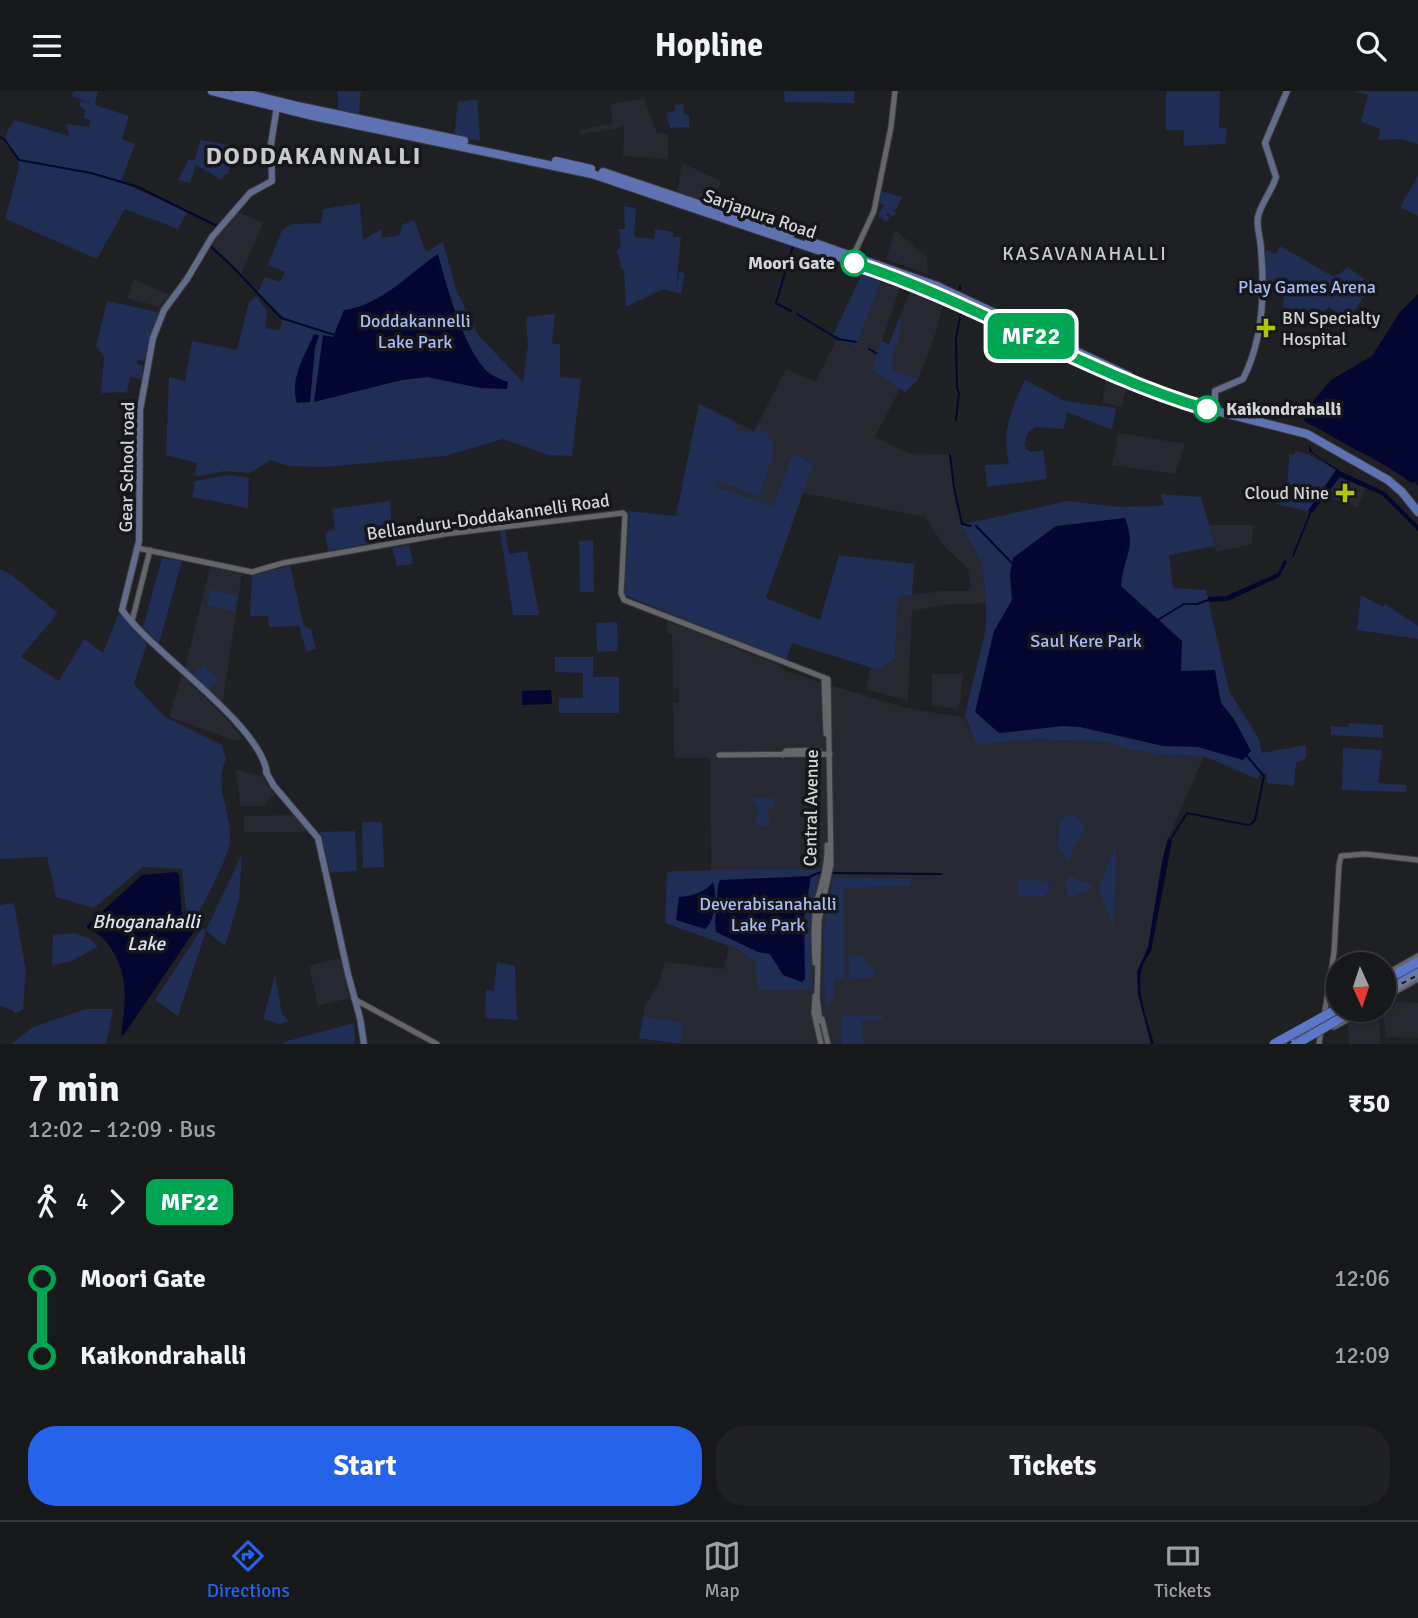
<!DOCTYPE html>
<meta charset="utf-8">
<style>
:root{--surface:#17181a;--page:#202123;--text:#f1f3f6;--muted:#9ea0a2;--line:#363739;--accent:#2563eb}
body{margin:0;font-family:Signika,sans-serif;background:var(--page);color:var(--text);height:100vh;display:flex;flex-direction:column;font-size:26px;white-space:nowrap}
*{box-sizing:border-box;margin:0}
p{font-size:23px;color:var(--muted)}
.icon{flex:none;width:38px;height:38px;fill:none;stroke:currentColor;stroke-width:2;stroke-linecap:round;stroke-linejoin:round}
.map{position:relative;height:953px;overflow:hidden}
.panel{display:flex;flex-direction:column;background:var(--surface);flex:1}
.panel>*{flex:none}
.badge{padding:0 14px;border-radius:10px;font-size:24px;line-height:46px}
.needle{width:46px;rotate:177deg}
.fabs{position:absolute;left:1326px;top:861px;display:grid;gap:14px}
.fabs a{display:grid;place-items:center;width:70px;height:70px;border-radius:50%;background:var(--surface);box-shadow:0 2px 5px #0004,0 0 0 2px var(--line);font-size:35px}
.map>.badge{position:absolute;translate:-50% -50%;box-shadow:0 0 0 4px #fff}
.legs{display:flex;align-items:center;gap:10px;height:77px;padding:0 28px;font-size:23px}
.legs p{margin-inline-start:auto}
.summary{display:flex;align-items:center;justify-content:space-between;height:119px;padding:0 28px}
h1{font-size:38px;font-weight:800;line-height:52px}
.button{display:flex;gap:14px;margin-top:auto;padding:14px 28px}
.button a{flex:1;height:80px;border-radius:28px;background:var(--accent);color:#fff;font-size:28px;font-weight:800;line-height:80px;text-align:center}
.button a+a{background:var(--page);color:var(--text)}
ul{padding:0 28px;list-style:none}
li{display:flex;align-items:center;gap:24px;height:77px;font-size:26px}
li i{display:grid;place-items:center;width:10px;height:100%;margin:0 9px;background:currentColor}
li i::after{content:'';width:18px;height:18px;margin:-9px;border:5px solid;border-radius:50%;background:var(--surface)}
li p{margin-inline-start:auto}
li:first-child i{background:linear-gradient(#0000 50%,currentColor 0)}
li:last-child i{background:linear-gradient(currentColor 50%,#0000 0)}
header{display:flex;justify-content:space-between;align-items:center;height:91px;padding:0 28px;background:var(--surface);font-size:32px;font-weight:800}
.tabs{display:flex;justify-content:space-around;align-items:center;height:98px;border-top:2px solid var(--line);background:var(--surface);font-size:19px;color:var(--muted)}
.tabs a{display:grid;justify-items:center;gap:4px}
.tabs .selected{color:var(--accent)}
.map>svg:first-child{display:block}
.built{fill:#262931}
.green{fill:#202d54}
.water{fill:#03072f}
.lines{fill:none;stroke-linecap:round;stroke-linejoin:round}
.stream{stroke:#03072f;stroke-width:2}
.tertiary-tunnel{stroke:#3a3b3e;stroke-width:5;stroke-dasharray:5 2.5;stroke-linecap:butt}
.tertiary-casing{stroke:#3a3b3d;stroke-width:7}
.secondary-casing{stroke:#3a3b3d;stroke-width:8}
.primary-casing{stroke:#3a3b3d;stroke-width:10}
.trunk-casing{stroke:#3a3b3d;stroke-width:10}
.tertiary{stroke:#656669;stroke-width:5}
.secondary{stroke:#616c8d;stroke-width:6}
.primary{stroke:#5e72b1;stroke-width:8}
.trunk{stroke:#5c76c9;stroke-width:9}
.rail-casing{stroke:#797a7c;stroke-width:4.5}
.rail{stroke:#16171a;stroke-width:2;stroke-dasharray:5;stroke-linecap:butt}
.trunk-bridge-casing{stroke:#3a3b3d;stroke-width:10;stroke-linecap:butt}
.trunk-bridge{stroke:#5c76c9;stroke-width:9}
.line-1-casing{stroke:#fff;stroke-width:16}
.line-1{stroke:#00a651;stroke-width:10}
.stop-1-dot{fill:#fff;stroke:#00a651;stroke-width:3.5}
.poi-dot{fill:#aec60c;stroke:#16171a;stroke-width:2.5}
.labels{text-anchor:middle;stroke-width:7;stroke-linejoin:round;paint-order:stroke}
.street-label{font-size:18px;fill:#d4d5d7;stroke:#16171a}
.stop-label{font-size:18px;font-weight:bold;fill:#d4d5d7;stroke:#16171a;text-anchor:end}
.park-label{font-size:18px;fill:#a6bdf7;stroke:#16171a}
.poi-label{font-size:18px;fill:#d4d5d7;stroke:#16171a;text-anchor:start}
.neighbourhood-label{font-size:19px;letter-spacing:2px;fill:#c8cace;stroke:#16171a}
.water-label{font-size:19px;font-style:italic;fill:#dee4f3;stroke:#16171a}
.district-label{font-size:24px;font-weight:bold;letter-spacing:2px;fill:#c8cace;stroke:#16171a}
</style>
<header><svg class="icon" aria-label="menu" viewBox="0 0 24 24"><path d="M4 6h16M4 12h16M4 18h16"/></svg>Hopline<svg class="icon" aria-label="search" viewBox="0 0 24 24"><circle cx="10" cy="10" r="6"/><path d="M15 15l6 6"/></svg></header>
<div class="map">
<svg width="1418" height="953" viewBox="0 0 1418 953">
<rect width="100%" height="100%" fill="#1f2023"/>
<path class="built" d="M644,8L657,42L668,43V68L623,65L624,35L614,38L581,43L580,39L613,32L610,15L615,12Z
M682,72L721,90L715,113L677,101Z
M237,121L263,132L241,183L211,153Z
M895,139L927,166L928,183L886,168Z
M882,187L901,194L882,250L889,253L910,200L943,213L936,241L918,289L905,301L900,298L875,346L908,362L949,364L961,434L982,472L986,512L943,514L912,520L908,610L866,598L871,577L880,579L895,567L898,506L942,500H968L971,497L968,478L944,455L925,426L803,402L781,466L676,425L699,313L754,340L786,278L815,291L837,248L856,256Z
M134,189L172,205L164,209L160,216L127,207Z
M1106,287L1128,291L1121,316L1102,311Z
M1119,342L1185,353L1175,383L1112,374Z
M1340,386L1365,397L1358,416L1324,405Z
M1209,434H1253L1252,453L1216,461Z
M210,476L242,483L222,615L185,577Z
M667,530L779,574L785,580L800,585L906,617L965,627L976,654L1035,648L1108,651L1129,659L1168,664L1204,665L1168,747L1162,771L1148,857L1137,881L1138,903L1151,953H681V931L643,926L645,915L659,892L665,871L724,878L729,855L738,858L756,872L813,899L809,853L811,830L821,778L711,780L710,667H674L673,612H679V598L673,597L672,543L667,542Z
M932,583H962L961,609L957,618L932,614Z
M182,584L229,631L242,647L235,650L169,626Z
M236,678L264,686L274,703L263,715H240Z
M295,724L307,741H244V725Z
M340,867L350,907L318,915L309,875Z
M1390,911L1418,912V947L1386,946L1382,919L1384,914Z
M1370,919H1378L1381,953H1349L1348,930Z"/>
<path class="green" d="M74,0H98L95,14L129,25L122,48L135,53L121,91L187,121L178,138L125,118L97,168L5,128L19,77L17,67L4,50L8,39L15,29L69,45L67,33L89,36L90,29L83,27L86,19L79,15L81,10L94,14L72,5Z
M338,0H361L359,24L338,20Z
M784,0H854V12L785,11Z
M1166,0H1220L1219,37H1227L1225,53L1183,55L1184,39H1166Z
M1354,0H1418V53L1401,48L1378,49L1380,38L1361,31L1368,4Z
M477,8L480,50L454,45L458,11Z
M683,13L684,24H689V36L670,37L666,22L675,20V14Z
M200,49L235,55L228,83H224L222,89L196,74L190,92L178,89L189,68L195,69Z
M1418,85V125L1400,116Z
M881,100L902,106L896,119L892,118L896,122L893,126L888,122L886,123L890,127L886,131L878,124L884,114L880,112Z
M360,112L363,149L381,138L382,147L400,144L402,134L414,129L426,161L443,151L456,198L478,244L523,291L528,254L526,226L555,223L552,253H560V286L581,288L572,365L548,364L503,348L445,365L325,376L288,375L270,369L250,382L225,380L198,385L195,384L197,372L166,364L169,286L185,290L192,250L237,259L249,211L256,205L267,220L265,237L280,239L283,226L258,201L265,186L280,191L285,181L268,174L282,139L293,133L321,132L323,118Z
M624,115L636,117L634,146L654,148L655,138L673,141V146H681L676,199L679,181L685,182L681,203L663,198L626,216L624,179L621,178L617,159L621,156L619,138H625Z
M1280,155L1332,185L1339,183L1348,176L1364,188L1360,193L1369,198L1348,229L1329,216L1323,221L1283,217L1284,201L1266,199V159L1276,163Z
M862,183L882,187L856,256L837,248L840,246L833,244Z
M107,210L158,221L144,270L137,269V273L143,275L141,288L130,286L127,301L101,302L104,266L96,255Z
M900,226L902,232L898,253H895L892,278L918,289L905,301L872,279L881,250L889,253Z
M1025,289L1065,310L1116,317L1112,339L1067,321L1064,338L1036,336L1028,341L1024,355L1030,361L1043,359L1047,388L987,396L985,374L1009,373C1001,340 1011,319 1025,289Z
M699,313L737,332L736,341L743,339L751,342L757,338L760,332V342L767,339L770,349L774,351L773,365L759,404L762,407L718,390L716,395L718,397L773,415L793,363L813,373L766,507L820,529L839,464L914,473L912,504L898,506L895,567L879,579L792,552L786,569L624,504L629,420L676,425Z
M1296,360L1310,364L1336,379L1308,420L1276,413L1288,389L1289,363L1293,364Z
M228,384L249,387L248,417L192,406L195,390Z
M1161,403L1201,406L1215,455L1169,464L1173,497L1206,499L1229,600L1259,648L1262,662L1306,654V667L1296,672L1294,695L1267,692L1266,682L1259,684L1257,688L1204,665L1168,664L1129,659L1108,651L1035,648L976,654L965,624L986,537V511L982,472L961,434L1067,410L1119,416L1159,415L1164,414Z
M390,410L393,448L328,460L325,441L335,438L332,418Z
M505,439L509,463L527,460L539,524H513L500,440Z
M593,449L594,501H580L579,450Z
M409,454L413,473L397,475L392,457Z
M162,467L182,470L159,552L143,536Z
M290,475L304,535L311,538L316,558L306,560L299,535L269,536L268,525H250L252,484Z
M0,478L13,485L58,522L21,566L59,590L84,548L103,562L119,522L147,552L134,593L165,626L222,654L226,669C213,693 232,723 230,749C228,770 204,810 195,830L186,823L182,778L143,776L94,817L56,806L47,766L0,768Z
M210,499L238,505L234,521L207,515Z
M1361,504L1383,516L1385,513L1418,535V548L1357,539Z
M617,531L618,560L597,561L596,532Z
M555,566H593V586H619V622H559V607H583V582L555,581Z
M204,573L218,589L208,599L193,584Z
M1349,632L1383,634V647L1331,644V635L1348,636Z
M1343,657L1382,659L1378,692L1406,694V701L1342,699Z
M756,706L774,708L775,710L774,716L768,718L767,723L770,731L768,735L755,734L758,718L753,708Z
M1067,724L1076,725L1085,735L1069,769L1058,757L1059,733Z
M362,731H382L384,776L363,777Z
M355,740L357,780L330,782L322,745L319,741Z
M1116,752L1114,837L1098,799Z
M242,763L239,809L225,855L206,840L178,925L155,909L202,837L206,839Z
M821,778C811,819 809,857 813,899H757L756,872L738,858L665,832L667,782L672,780Z
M1069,785L1092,794V798L1069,807L1064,795Z
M834,787L911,788V795L843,797L845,887L834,888L835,905L826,917C823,870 820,832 834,787Z
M1018,789L1053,790L1045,806L1018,805Z
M14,812L26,880L23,919L15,922L13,919L0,915V814Z
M75,842L89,847L98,856L71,870L52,874L53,844Z
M849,865H862L875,883L872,887L850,888Z
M497,871L515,875L517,929L485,927L486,899L494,900Z
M275,884L282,923L289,930L278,933L263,928Z
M86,918H113L106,953H11L33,936Z
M882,924V929L862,930L863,953H842L841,925Z
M643,926L682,931L681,953L639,947Z
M354,932L355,953H284V951Z"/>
<path class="water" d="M438,163C446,193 466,267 492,284C497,287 503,289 508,291L507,298L480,297L427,286L402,289L314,311L323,244L333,246L344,219C382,214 408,183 438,163Z
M1418,203V395L1415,391L1411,392C1391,376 1371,367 1349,355C1334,347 1321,338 1305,331L1304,326L1308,316L1331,289L1372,265L1400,221Z
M314,243L319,244L315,257L310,311L297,312C289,289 305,264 314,243Z
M1309,353L1313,362L1340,380L1385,401L1418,434V440L1382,404L1340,386L1313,421L1308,420L1336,379L1309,360Z
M1125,427C1137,460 1124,462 1121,495L1182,550L1181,580L1215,579L1221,612L1234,628L1251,660L1243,669L1198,656L1163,655L1080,636L1063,635L999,642L975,621L994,540L1012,509L1010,483L1013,467L1056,435Z
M1284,469L1287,471L1279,486L1228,510L1210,511L1208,506L1226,505L1278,482Z
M551,599L552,613L522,614V600Z
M1168,747L1172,750L1151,861C1129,886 1146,924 1154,953H1151L1138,903L1137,881L1148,856L1162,771Z
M176,781L179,784L182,824L195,839L123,945L121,944C126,907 130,878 103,847C98,842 90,840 86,835L142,784Z
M811,785L804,827L805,888L802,891L783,884L770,863L758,861L716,841L715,831L718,794L720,789Z
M713,791C717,801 716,830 705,838L676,829L679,806C692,805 706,801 713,791Z"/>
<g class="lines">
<path class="stream" d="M0,46L5,49L19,69L91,82L138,96L217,135L213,140
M210,155L232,175L281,227L335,244
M960,195V198
M791,220L776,212L793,155
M797,223L838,248L856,251
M869,258L876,262
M956,329L959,302L957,297L956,246L962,218
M950,364L954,397L962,433L971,435
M976,435L1012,472
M1293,465L1311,420
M1156,530L1184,513H1197L1211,508
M1170,749L1187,722L1242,733L1250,734L1255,729L1264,685L1246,664
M832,782L941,783
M811,785L821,781"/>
<path class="tertiary-tunnel" d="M818,659L828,663L832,674"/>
<defs>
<path id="tertiary" d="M853,165L874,120L891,36L895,0
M137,457L252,481L283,472L445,443L623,422L625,424L621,502L624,509L828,588L831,773L819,829L817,907L820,930
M132,530L150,459
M824,587L826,643
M719,664L830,663
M783,664L786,660L818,659
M815,872C814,852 813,830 817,810C822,791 828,774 827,754
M1384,884L1418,865
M815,905L814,922L821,953
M1384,907L1418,888
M354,908L437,953
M1324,926L1334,862L1339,774L1341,765L1365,763L1418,769
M822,928L828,953
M1334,936L1365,919
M1285,953L1323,932
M1319,953L1321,939"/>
<path id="secondary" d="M1215,315V300L1243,288C1263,249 1265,202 1261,159C1261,148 1256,136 1258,126C1261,112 1272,100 1276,86L1265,52L1287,0
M266,681L274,695L318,747L348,883L360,927L364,953
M267,682C261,634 152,561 122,519L139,450L140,319L153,247L164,219L187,188L212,146L250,102L272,90L271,53L277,15"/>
<path id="primary" d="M212,0L313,25L592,83L892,184L921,195L1155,302L1184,312L1307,343L1388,389L1402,401L1418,421
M237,0L297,15L464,50
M556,70L591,78
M603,81L790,144
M809,150L937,195L1129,285"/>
<path id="trunk" d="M1384,890L1418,871
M1384,902L1418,882
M1323,932L1345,919"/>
</defs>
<use href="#tertiary" class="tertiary-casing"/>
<use href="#secondary" class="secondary-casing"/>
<use href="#primary" class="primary-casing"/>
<use href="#trunk" class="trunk-casing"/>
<use href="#tertiary" class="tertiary"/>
<use href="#secondary" class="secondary"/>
<use href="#primary" class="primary"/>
<use href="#trunk" class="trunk"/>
<defs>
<path id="rail" d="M1384,902L1418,884
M1287,953L1349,919"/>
</defs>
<use href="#rail" class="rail-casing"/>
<use href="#rail" class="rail"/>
<defs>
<path id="trunk-bridge" d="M1274,953L1339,917
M1296,953L1355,919"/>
</defs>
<use href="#trunk-bridge" class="trunk-bridge-casing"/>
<use href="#trunk-bridge" class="trunk-bridge"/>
</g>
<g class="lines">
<defs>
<path id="line-1" d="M854,172C976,211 1085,282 1207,318"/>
</defs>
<use href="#line-1" class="line-1-casing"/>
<use href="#line-1" class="line-1"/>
</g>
<g class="stop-1-dot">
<circle cx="854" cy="172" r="12"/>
<circle cx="1207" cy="318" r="12"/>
</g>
<g class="poi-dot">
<path d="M1262.5 226.5h7v7h7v7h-7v7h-7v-7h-7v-7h7z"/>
<path d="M1341.5 391.5h7v7h7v7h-7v7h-7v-7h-7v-7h7z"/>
</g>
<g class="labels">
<g class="street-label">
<text transform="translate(760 123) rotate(19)" y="6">Sarjapura Road</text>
<text transform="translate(127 376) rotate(-89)" y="6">Gear School road</text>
<text transform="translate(488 426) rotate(-8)" y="6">Bellanduru-Doddakannelli Road</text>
<text transform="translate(811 717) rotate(-89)" y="6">Central Avenue</text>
</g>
<g class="stop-label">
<text x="835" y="178">Moori Gate</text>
<text x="1226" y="324" text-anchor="start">Kaikondrahalli</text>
</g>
<g class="park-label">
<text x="1307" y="202">Play Games Arena</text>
<text x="415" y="236">Doddakannelli<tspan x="415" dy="21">Lake Park</tspan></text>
<text x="1086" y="556">Saul Kere Park</text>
<text x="768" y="819">Deverabisanahalli<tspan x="768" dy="21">Lake Park</tspan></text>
</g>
<g class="poi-label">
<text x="1282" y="233">BN Specialty<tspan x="1282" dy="21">Hospital</tspan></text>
<text x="1329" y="408" text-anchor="end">Cloud Nine</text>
</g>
<g class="neighbourhood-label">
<text x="1085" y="169">KASAVANAHALLI</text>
</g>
<g class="water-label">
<text x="146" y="837">Bhoganahalli<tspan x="146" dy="22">Lake</tspan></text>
</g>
<g class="district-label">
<text x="314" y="73">DODDAKANNALLI</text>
</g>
</g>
</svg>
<div class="fabs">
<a><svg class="needle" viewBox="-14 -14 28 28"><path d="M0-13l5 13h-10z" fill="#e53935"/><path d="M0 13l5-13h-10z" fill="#9ea0a2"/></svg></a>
</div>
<b class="badge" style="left:1031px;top:245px;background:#00a651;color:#fff">MF22</b>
</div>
<section class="panel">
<div class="summary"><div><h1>7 min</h1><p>12:02 – 12:09 · Bus</p></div><b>₹50</b></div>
<div class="legs"><svg class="icon" aria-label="walk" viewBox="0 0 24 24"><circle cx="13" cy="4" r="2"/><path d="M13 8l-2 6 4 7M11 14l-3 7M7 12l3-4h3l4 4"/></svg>4<svg class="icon" aria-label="forward" viewBox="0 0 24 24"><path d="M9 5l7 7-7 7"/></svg><b class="badge" style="background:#00a651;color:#fff">MF22</b></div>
<ul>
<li><i style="color:#00a651"></i><b>Moori Gate</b><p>12:06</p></li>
<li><i style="color:#00a651"></i><b>Kaikondrahalli</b><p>12:09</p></li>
</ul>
<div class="button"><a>Start</a><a>Tickets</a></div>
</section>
<nav class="tabs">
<a class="selected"><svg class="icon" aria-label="directions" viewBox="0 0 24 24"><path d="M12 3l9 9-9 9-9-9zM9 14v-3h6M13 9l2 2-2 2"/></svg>Directions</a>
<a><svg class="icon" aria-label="map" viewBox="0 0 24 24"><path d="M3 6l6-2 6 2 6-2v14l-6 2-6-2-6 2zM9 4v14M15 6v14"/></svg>Map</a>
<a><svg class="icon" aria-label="tickets" viewBox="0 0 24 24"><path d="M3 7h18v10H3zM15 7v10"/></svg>Tickets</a>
</nav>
